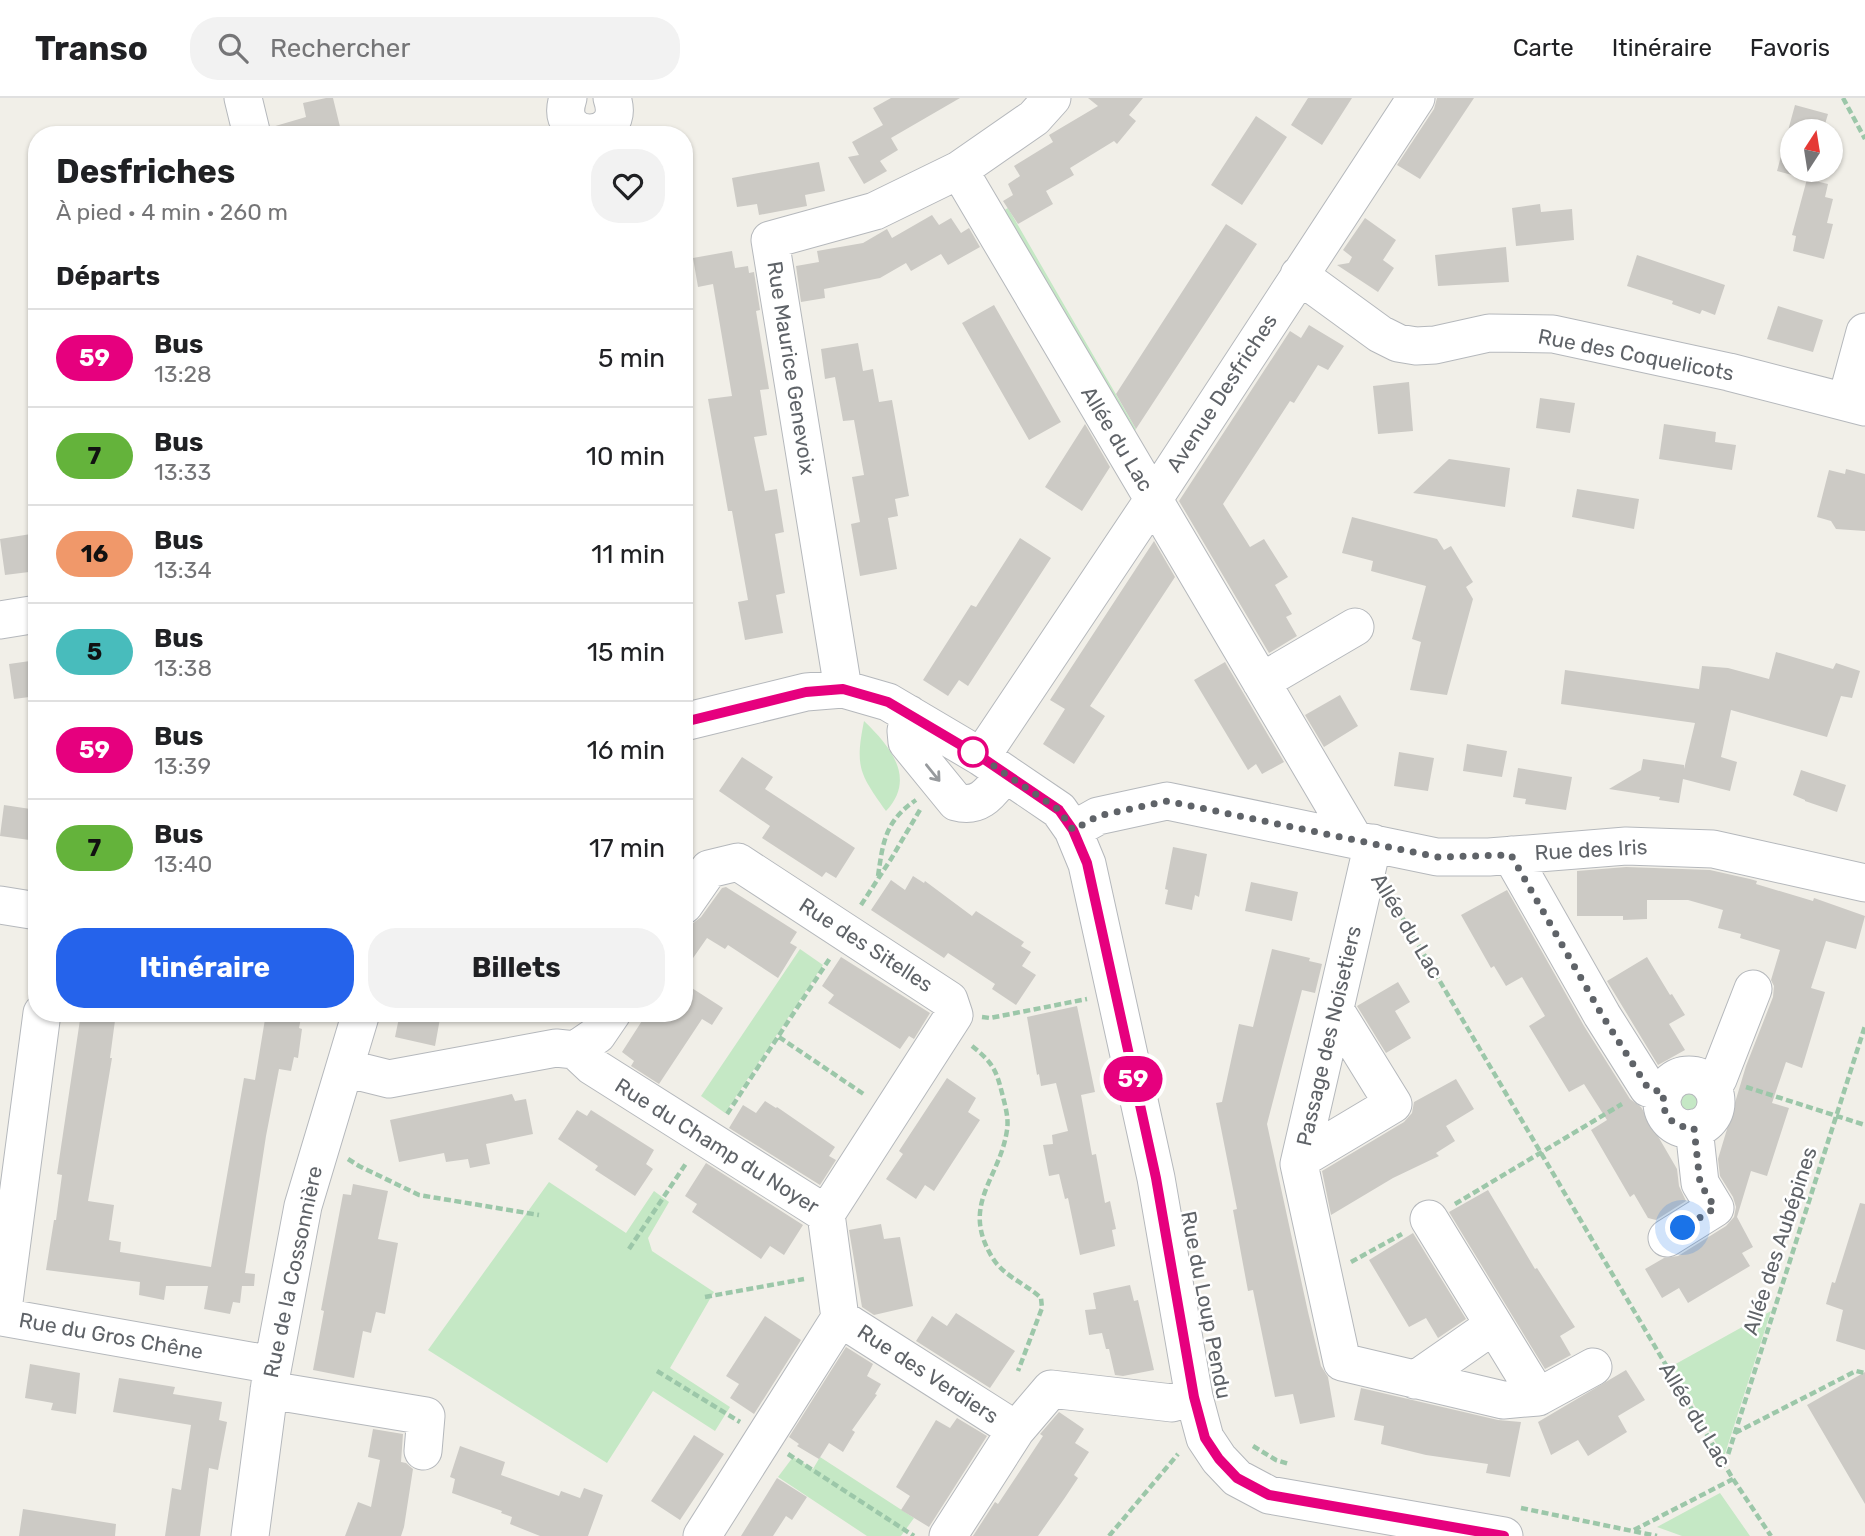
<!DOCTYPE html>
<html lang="fr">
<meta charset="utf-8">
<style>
:root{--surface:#fff;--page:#f2f2f2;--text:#202124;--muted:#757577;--line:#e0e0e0;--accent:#2563eb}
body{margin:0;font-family:Rubik,sans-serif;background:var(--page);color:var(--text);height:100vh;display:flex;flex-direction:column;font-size:26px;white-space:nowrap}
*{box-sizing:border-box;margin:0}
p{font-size:23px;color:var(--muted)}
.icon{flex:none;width:38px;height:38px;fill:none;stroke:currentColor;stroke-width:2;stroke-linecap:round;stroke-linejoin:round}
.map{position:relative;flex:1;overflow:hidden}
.drawer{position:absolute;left:28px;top:28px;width:665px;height:896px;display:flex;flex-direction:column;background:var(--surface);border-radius:28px;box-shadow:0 2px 5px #0004}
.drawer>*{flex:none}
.badge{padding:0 14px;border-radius:23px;font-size:24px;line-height:46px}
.needle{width:46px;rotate:12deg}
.fabs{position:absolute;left:1780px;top:21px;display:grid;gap:14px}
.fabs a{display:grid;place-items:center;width:63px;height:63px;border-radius:50%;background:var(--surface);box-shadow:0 2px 5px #0004;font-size:35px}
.you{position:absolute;width:35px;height:35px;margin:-18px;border:5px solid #fff;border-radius:50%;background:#1a73e8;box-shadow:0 0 0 10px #1a73e833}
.map>.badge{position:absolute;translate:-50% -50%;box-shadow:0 0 0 4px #fff}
h2{padding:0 28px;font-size:26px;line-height:63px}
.round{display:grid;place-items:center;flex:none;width:74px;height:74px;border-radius:28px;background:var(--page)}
.overview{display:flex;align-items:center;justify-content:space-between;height:119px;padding:0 28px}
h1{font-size:33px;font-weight:700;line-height:52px}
.action{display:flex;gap:14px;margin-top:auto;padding:14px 28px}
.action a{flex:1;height:80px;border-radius:28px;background:var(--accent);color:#fff;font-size:28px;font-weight:700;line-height:80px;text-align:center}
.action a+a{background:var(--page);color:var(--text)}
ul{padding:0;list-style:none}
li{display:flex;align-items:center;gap:21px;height:98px;padding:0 28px;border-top:2px solid var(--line)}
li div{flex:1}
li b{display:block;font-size:26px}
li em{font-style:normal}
li .badge{min-width:77px;font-weight:700;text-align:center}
header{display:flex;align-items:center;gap:42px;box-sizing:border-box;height:98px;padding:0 35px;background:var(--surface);border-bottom:2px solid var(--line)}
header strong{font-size:33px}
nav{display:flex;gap:38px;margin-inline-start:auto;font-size:24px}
.search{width:490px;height:63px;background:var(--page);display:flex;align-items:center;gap:18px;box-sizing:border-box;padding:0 24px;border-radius:28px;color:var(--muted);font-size:26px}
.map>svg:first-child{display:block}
.green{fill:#c5e8c5}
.building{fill:#cccac5}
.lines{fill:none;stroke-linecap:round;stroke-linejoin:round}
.minor-casing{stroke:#b5b8bc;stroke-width:39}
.path{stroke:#9cc7a9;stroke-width:4.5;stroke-dasharray:7 3.5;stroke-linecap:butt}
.minor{stroke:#fff;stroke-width:37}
.oneway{stroke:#979a9d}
.line-casing{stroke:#fff;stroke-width:16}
.line{stroke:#e6007e;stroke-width:10}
.walk{stroke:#5f6368;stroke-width:7;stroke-dasharray:0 12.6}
.stop-dot{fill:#fff;stroke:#e6007e;stroke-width:3.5}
.labels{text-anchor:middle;stroke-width:5;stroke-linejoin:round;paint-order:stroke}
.street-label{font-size:21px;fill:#5f6368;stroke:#fff}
</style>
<header>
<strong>Transo</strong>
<div class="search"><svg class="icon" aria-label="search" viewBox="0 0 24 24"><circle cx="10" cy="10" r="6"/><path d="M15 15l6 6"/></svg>Rechercher</div>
<nav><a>Carte</a><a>Itinéraire</a><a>Favoris</a></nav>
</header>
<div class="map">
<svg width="1865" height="1438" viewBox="0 0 1865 1438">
<rect width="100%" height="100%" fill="#f1efe8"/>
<path class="green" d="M1008,110L1136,331L1130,340L996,117Z
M864,623C890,648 917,680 886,713C859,675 855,669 864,623Z
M800,851L823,867L725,1015L701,998Z
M1673 1004a16 16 0 1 1 32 0a16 16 0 1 1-32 0Z
M549,1084L626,1135L654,1093L669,1104L648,1140L652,1153L714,1194L670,1270L730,1309L715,1333L653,1293L607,1365L428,1252Z
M1771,1213L1724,1359L1672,1268Z
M793,1359L813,1371L820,1359L914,1420L901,1438H867L778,1379Z
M1720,1395L1750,1438H1682L1657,1429Z"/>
<path class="building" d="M326,0H333L342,37H272V29L306,19L303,5Z
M891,0H960L891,40L898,52L880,63L887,73L864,86L848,59L859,57L852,44L883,27L873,10Z
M1088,0H1143L1129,17L1136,23L1117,46L1114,43L1070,70L1074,77L1046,93L1053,106L1018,126L1003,103L1013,97L1008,86L1020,78L1014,68L1053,44L1049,37L1098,8Z
M1308,0H1352L1322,47L1291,27Z
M1437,0H1474L1420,81L1397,67L1434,11Z
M1795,7L1828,16L1823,33H1792V72H1813L1811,82L1828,86L1825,99L1833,101L1827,125L1833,126L1824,161L1793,153L1796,138L1792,137L1807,81L1777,73Z
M1256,18L1287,39L1242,107L1211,87Z
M819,64L825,93L805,97L807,108L759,117L757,106L737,109L732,80Z
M1540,106L1541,114L1572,111L1574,142L1516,148L1512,110Z
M932,117L939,127L951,120L961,135L969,130L980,149L948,167L941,156L911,173L906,165L880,180L824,191L825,200L801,204L796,168L819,164L817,153L863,145L887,131L892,140Z
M1365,120L1396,142L1383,162L1394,170L1378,194L1337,167L1349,165L1352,159L1343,152Z
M1226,126L1257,146L1136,331L1116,296Z
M1506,149L1509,184L1438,188L1435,157Z
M732,153L735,170L748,168L749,175L754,174L760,212L756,213L769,291L760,292L767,337L754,339L765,393L777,391L784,434L775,436L785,495L776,497L783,535L745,542L738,504L748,502L732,413H728L708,301L732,298L713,186L698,189L693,160Z
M1637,157L1725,187L1715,217L1702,212L1700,216L1672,206L1673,203L1627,188Z
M994,207L1061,324L1029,342L962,225Z
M1778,208L1823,222L1813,254L1767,241Z
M1309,227L1344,248L1328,272L1318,267L1294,305L1290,303L1223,406L1250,449L1264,441L1288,479L1275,487L1292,516L1286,519L1297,538L1269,555L1179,403L1290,233L1301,240Z
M858,245L863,273L873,271L879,304L892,302L909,398L895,401L898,418L888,420L897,471L860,478L851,426L860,424L852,379L864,377L854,322L843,323L835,279L825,281L821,251Z
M1409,284L1413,333L1378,336L1373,288Z
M1540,300L1575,305L1570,335L1536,330Z
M1085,326L1110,369L1082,413L1045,389Z
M1664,326L1716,334L1715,344L1736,347L1732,372L1659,361Z
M1449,361L1510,370L1505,409L1413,395Z
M1846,371L1865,376V433L1836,431L1831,423L1817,419L1829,372L1845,376Z
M1577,391L1639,401L1634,431L1572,419Z
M1352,419L1437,441L1444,452L1451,448L1473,484L1466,489L1473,501L1447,597L1410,592L1421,544L1412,541L1426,488L1371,473L1373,463L1342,455Z
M37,435V473L5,477L0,441Z
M1020,440L1051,460L968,588L959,582L948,598L923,582L971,507L976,509Z
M1154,443L1175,479L1090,608L1105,618L1074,666L1043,646L1065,611L1050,602Z
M1776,554L1833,571L1836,565L1860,573L1852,600L1841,598L1827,639L1731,612L1721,659L1737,664L1730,693L1683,681L1679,705L1659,702L1660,699L1609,691L1641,672L1643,661L1684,667V671L1695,625L1561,606L1565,572L1699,591L1702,568L1728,570L1769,581Z
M37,562V598L14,601L9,566Z
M1225,564L1284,664L1262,676L1256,666L1248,672L1194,582Z
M1340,597L1358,628L1324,649L1305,617Z
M1467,646L1507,653L1502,679L1463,673Z
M1399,654L1434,660L1428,693L1394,688Z
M742,659L773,679L765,691L855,750L836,780L826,774L822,779L762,740L770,728L719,693Z
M1518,670L1572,679L1566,712L1525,706L1526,701L1513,699Z
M1801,672L1846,687L1837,714L1805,703V702L1793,697Z
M4,707L37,712V743L0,738Z
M1173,749L1207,756L1199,799L1195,797L1192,812L1165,806L1168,792L1165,791Z
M1626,769L1710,772L1750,781L1757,783L1756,786L1813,803L1814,800L1865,818L1856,851L1826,843L1811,890L1825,894L1802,970L1786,964L1772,1005L1789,1010L1767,1078L1751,1073L1737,1119L1753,1149L1742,1155L1750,1168L1688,1205L1679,1190L1662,1200L1645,1171L1664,1160L1678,1158L1726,1128L1734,1119L1736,1109L1733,1099L1720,1078L1718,1061L1746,968L1773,899L1774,888L1771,882L1780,852L1740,840L1741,836L1718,830L1723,812L1688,802H1647V821L1623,822V818H1577V773Z
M913,778L924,785L925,783L972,818L976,813L1024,844L1021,848L1031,854L1022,868L1036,877L1016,907L992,891L995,886L948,855L944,860L871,812L891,782L905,792Z
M1251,784L1298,794L1292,823L1245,813Z
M726,789L797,834L790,845L797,849L778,880L728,847L725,851L707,840L684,873V838L692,826L701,819L722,790Z
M1507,792L1584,928L1630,1001L1641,1009L1677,1071L1679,1088L1686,1103L1656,1122L1648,1120L1634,1096L1630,1099L1591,1032L1607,1022L1584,986L1569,994L1529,928L1545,918L1522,879L1506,888L1494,868L1491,870L1461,817Z
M1272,851L1310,860L1309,863L1322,866L1315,895L1302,892L1267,1026L1308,1214L1321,1268L1328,1279L1335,1319L1300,1326L1293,1296L1275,1299L1253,1192L1248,1193L1233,1112L1237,1111L1216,1005L1222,1004L1239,926L1253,929Z
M841,859L930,915L914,941L909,938L900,951L828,905L834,897L822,888Z
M1647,859L1670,897L1672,896L1685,917L1669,926L1685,952L1658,967L1607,883Z
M1398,884L1410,904L1395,913L1411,940L1386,955L1357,908Z
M684,885L723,910L712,927L702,921L659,986L631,968L634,963L622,954L647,915H684Z
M1077,908L1095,994L1081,997L1092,1057L1096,1056L1105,1105L1110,1103L1116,1131L1112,1132L1115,1148L1080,1157L1068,1100L1065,1101L1059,1076L1049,1078L1043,1047L1053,1046L1052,1037L1068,1033L1056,985L1041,988L1039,976L1037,977L1027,919Z
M81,915H116L110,960H112L88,1103L114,1107L109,1142L121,1144L120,1154L211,1169L244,980L255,982L266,915H302L299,930L302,931L298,960L294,959L291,973L279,971L266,1038L245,1175L255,1176L254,1188H242L240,1205L233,1204L230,1216L204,1211L208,1188H166L164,1202L139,1197L140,1184L46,1172L54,1122H56L62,1077L57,1076Z
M400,915H441L435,948L395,939Z
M947,980L976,1000L968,1014L980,1022L934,1093L925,1087L916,1101L886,1081L903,1056L899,1053Z
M1456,981L1474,1011L1446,1028L1455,1043L1436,1055L1439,1058L1393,1080L1331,1117L1322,1073L1404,1024L1412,1015L1414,1004Z
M512,996L515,1003L526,1001L533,1036L486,1046L490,1066L470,1070L468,1061L446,1064L444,1055L399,1064L390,1022Z
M765,1003L776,1010L777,1009L835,1049L829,1058L836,1062L820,1087L729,1030L743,1007L756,1015Z
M577,1012L587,1018L591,1012L654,1052L646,1066L653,1071L635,1098L595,1072L598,1068L558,1041Z
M706,1065L803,1127L784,1157L770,1148L761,1161L692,1114L697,1106L685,1098Z
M353,1086L388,1093L378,1141L398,1145L385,1216L376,1214L371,1235L363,1233L354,1280L313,1272L324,1213L321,1212L343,1096L351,1097Z
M1488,1092L1535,1171L1537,1170L1575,1229L1560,1238L1571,1257L1545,1271L1449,1114Z
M1860,1105L1865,1106V1252L1836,1243L1843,1212L1826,1206L1832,1184L1835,1185Z
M881,1126L884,1141L900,1139L913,1208L874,1217L862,1209L849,1132Z
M1413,1135L1466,1221L1438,1240L1426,1220L1409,1229L1369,1162Z
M1130,1187L1134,1203L1138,1202L1154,1272L1123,1278L1115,1277L1109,1251H1106L1102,1235L1089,1237L1085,1212L1096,1211L1093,1195Z
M956,1215L1015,1253L990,1290L916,1243L932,1218L947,1228Z
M765,1218L801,1242L754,1316L730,1300L739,1286L726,1278Z
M846,1249L873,1266L867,1278L881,1286L875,1296L877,1297L852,1332L855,1334L843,1354L829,1345L819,1361L797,1348L799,1346L789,1339Z
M30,1266L80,1275L76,1316L51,1312L53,1305L25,1300Z
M1626,1272L1645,1302L1618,1318L1627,1334L1588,1358L1578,1342L1551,1357L1538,1324Z
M1865,1274V1406L1807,1307Z
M119,1280L175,1289L173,1296L222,1304L219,1322L227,1324L218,1372L209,1370L200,1438H165L172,1390L181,1392L191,1327L113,1314Z
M1361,1290L1498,1322L1521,1324L1510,1379L1486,1375L1488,1366L1426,1357L1381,1346L1384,1328L1354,1322Z
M1059,1314L1084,1331L1075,1345L1089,1354L1074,1377L1078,1380L1064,1401L1038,1438H973L995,1404L998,1406L1014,1382L1043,1338L1040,1336Z
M957,1320L987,1338L929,1429L901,1412L910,1398L896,1389L936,1322L950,1330Z
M373,1331L403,1336L401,1364L406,1365L413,1371L404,1429L401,1438H345L358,1404L371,1409L380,1362L368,1359Z
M694,1337L724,1356L680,1422L651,1403Z
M460,1348L505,1364L501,1377L559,1398L561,1393L580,1400L584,1390L603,1397L588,1438H540L510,1426L512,1419L501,1415L502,1413L452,1395L455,1381L450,1379Z
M777,1380L807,1399L792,1422L786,1418L773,1438H741Z
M23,1411L116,1426L115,1438H19Z"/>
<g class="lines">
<defs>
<path id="minor" d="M243,0L252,37
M568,0C552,47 628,46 612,0
M959,72L1354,741
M1299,177L1380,236L1398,245L1416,248L1435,247L1489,235L1553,236L1729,274L1865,309
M1846,304L1865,234
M0,522L37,516
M1261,584L1355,529
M843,591L770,142L875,113L959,72L1034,20L1052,0
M909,616L906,633L907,644L956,704C981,711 991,693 1005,676
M684,624L806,594L843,591L888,604L981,659L1059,712L1073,732L1087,766L1156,1080L1194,1299L1205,1340L1219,1361L1237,1380L1269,1397L1504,1438
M981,659L1153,402L1416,0
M1073,732L1098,718L1167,703L1437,759H1489L1626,748L1713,751L1865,785
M1373,745L1299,1066L1342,1264L1503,1302L1538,1299L1593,1269
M1511,757L1602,917L1648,990L1664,995
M0,807L37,813
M684,807L709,771L738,764L949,902L954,917L826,1116
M42,915L2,1219L273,1267
M575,952L597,937L612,915
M345,970L389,981L556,950L575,952L592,968L826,1116L840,1220L702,1438
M1662 1004a27 27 0 1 1 54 0a27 27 0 1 1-54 0Z
M1711,987L1718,981L1753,891
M1301,1061L1393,1006L1335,912
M1429,1121L1538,1299
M1667,1140L1715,1110L1700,1085L1694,1030
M840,1220L1016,1332L948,1438
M1415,1282L1494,1227
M269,1292L426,1318L423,1353
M1016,1332L1051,1291L1172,1305L1194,1299
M250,1438L271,1278L303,1108L361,915"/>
</defs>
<use href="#minor" class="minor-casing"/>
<path class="path" d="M1843,0L1865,41
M878,778C883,744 885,723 916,702
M1392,802L1733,1381L1771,1438
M861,807L891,761L921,710
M982,919L990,920L1087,901
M779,939L865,997
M972,948C992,964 996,971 1002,995C1005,1007 1009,1020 1007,1032C1000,1081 960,1106 992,1159C1003,1178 1025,1185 1041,1200L1042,1210L1018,1273
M1746,989L1865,1027
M727,1016L830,860
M348,1061L359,1068L419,1097L539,1117
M1455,1106L1622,1006
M629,1151L687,1064
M1351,1164L1402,1136
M705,1199L804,1181
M657,1273L740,1324
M1735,1335L1856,1273L1865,1275
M1253,1348L1276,1362L1289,1366
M788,1356L914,1438
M1725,1366L1865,928
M1521,1410L1657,1438
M1634,1432L1733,1381
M1109,1438L1178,1356"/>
<use href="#minor" class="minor"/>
</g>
<defs><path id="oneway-shaft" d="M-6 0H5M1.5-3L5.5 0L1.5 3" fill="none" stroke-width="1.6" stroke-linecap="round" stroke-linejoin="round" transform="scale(1.75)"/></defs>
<use class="oneway" href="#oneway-shaft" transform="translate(933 675) rotate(51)"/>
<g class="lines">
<defs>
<path id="line" d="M684,624L806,594L843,591L888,604L981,659L1059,712L1073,732L1087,765L1156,1080L1194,1299L1205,1340L1219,1361L1237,1380L1269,1397L1504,1438"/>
</defs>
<use href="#line" class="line-casing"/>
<use href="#line" class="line"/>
<path class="walk" d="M973,654L1059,712L1073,732L1098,718L1167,703L1437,759L1511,757L1602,917L1648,990L1664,995C1660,1016 1672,1030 1694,1030L1700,1085L1715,1110L1683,1130"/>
</g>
<circle class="stop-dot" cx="973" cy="654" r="14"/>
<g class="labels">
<g class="street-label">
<text transform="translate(1636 257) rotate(11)" y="7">Rue des Coquelicots</text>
<text transform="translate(791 270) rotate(81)" y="7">Rue Maurice Genevoix</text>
<text transform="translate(1222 295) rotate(-57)" y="7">Avenue Desfriches</text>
<text transform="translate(1117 341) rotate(59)" y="7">Allée du Lac</text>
<text transform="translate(1591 752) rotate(-3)" y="7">Rue des Iris</text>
<text transform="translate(1407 828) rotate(59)" y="7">Allée du Lac</text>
<text transform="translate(866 847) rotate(33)" y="7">Rue des Sitelles</text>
<text transform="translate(1329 938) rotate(-77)" y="7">Passage des Noisetiers</text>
<text transform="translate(717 1048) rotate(32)" y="7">Rue du Champ du Noyer</text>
<text transform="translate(1780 1143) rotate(-72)" y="7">Allée des Aubépines</text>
<text transform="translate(293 1174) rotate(-78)" y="7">Rue de la Cossonnière</text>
<text transform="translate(1206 1207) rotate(79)" y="7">Rue du Loup Pendu</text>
<text transform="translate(111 1238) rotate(10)" y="7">Rue du Gros Chêne</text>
<text transform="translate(928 1276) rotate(33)" y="7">Rue des Verdiers</text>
<text transform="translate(1695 1317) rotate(59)" y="7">Allée du Lac</text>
</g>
</g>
</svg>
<div class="fabs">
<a><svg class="needle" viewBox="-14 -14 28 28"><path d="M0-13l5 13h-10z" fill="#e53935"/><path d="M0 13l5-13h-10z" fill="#757577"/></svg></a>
</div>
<div class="you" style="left:1683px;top:1130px"></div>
<b class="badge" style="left:1133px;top:981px;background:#e6007e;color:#fff">59</b>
<section class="drawer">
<div class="overview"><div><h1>Desfriches</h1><p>À pied · 4 min · 260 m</p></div><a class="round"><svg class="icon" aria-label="heart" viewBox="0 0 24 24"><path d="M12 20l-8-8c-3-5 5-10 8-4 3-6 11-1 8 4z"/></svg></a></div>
<h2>Départs</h2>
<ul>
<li><span class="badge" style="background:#e6007e;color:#fff">59</span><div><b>Bus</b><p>13:28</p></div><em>5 min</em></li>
<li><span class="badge" style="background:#64b33b;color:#111">7</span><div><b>Bus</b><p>13:33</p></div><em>10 min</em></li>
<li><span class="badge" style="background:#f0986a;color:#111">16</span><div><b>Bus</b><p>13:34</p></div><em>11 min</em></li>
<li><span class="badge" style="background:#48bcbc;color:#111">5</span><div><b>Bus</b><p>13:38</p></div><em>15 min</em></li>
<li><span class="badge" style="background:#e6007e;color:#fff">59</span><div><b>Bus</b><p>13:39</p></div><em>16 min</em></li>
<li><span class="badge" style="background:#64b33b;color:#111">7</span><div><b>Bus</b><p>13:40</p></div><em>17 min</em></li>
</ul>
<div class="action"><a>Itinéraire</a><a>Billets</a></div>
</section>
</div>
